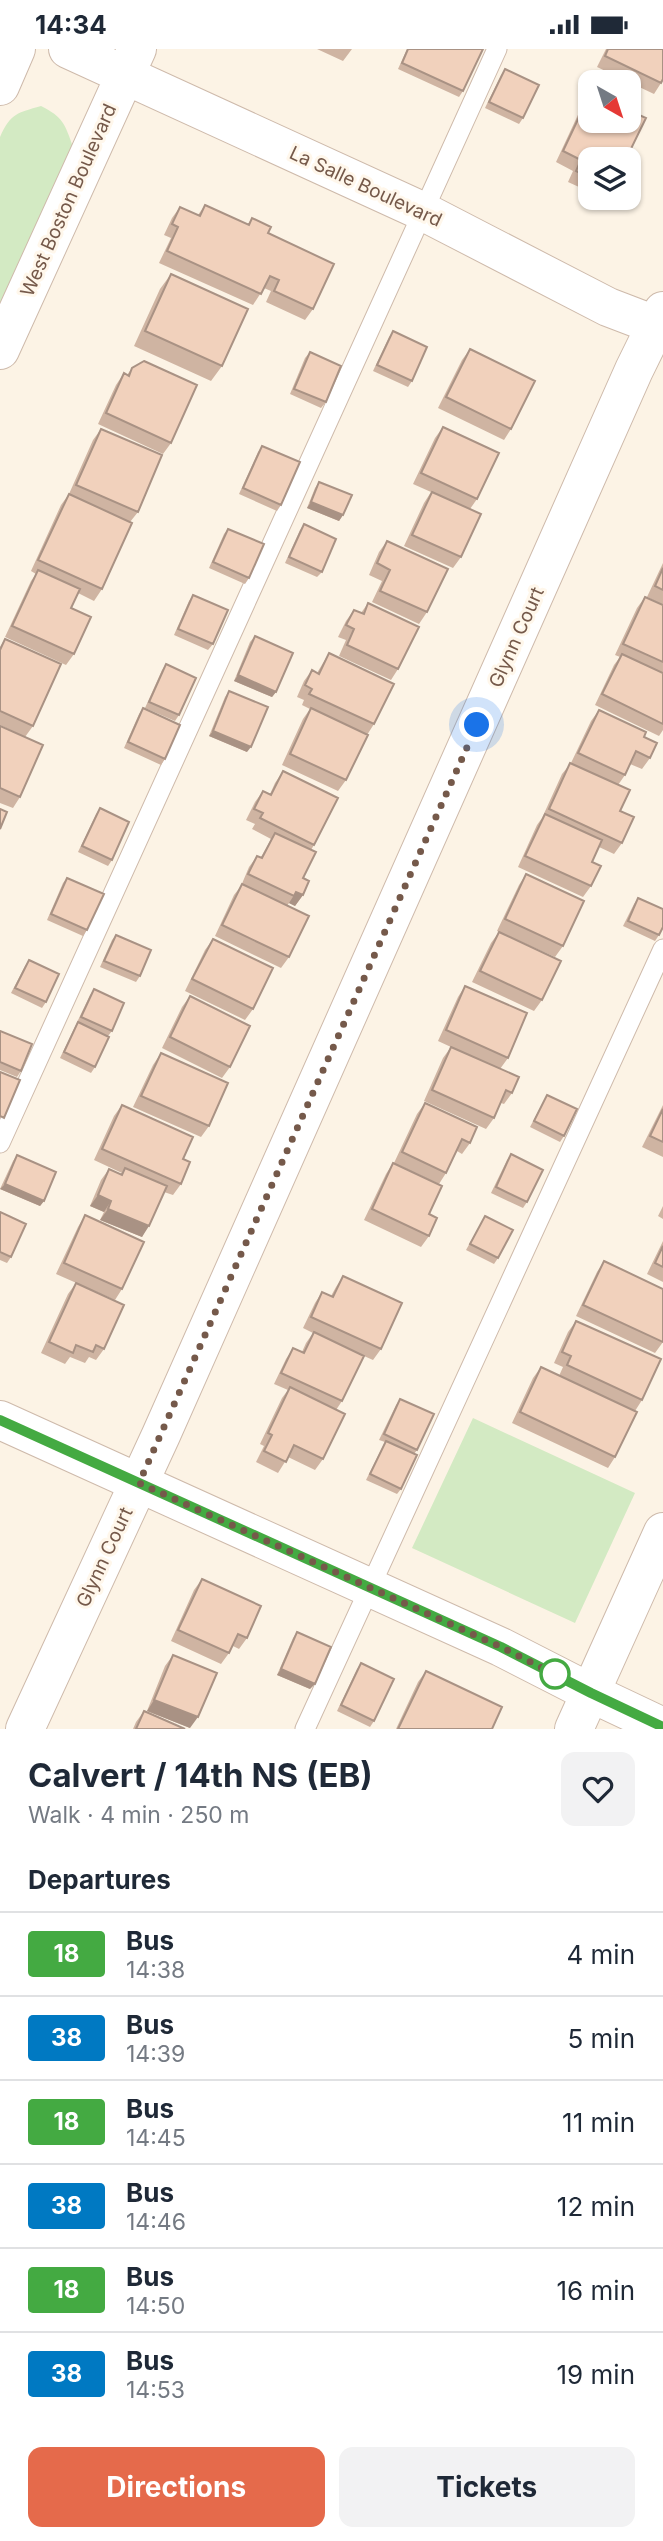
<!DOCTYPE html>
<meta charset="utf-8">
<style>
:root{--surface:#fff;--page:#f2f2f3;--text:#1f2937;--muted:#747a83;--line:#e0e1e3;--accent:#e56a4b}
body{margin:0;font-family:Inter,sans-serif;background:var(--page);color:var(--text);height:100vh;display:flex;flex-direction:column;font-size:26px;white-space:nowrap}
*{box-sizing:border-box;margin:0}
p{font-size:23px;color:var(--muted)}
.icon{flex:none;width:38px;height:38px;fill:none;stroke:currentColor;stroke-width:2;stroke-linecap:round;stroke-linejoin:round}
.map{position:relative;height:1680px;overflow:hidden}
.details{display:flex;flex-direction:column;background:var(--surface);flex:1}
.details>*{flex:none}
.badge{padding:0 14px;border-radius:5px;font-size:24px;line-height:46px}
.needle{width:46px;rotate:141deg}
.controls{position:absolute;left:578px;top:21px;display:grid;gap:14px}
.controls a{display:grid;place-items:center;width:63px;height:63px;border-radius:14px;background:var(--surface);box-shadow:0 2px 5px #0004;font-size:35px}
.you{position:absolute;width:35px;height:35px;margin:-18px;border:5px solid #fff;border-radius:50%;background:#1a73e8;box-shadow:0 0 0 10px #1a73e833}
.map>.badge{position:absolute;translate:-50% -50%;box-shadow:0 0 0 4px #fff}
h2{padding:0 28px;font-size:26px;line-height:63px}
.round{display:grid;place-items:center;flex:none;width:74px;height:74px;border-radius:14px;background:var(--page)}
.summary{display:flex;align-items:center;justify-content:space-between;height:119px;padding:0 28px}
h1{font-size:33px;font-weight:700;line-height:52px}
.primary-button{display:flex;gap:14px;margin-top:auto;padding:14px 28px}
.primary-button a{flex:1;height:80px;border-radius:14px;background:var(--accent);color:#fff;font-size:28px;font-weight:700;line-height:80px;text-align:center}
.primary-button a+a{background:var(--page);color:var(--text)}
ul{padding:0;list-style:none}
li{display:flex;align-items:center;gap:21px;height:84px;padding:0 28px;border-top:2px solid var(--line)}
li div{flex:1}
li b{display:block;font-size:26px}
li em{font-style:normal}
li .badge{min-width:77px;font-weight:700;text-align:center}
.status{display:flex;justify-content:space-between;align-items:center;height:49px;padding:0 35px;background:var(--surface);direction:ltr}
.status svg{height:19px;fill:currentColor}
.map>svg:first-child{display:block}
.green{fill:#d3eac3}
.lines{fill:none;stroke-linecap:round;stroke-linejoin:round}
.service-casing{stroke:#cebaab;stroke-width:21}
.minor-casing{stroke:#cebaab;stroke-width:40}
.tertiary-casing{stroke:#cebaab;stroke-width:40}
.service{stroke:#fff;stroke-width:19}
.minor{stroke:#fff;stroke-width:38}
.tertiary{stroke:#fff;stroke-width:38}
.wall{fill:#cfb4a2}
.shaded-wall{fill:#a99284}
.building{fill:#f1d1bc;stroke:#a99284;stroke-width:2}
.line-casing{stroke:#fff;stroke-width:16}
.line{stroke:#44aa42;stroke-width:10}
.walk{stroke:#75594a;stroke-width:7;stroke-dasharray:0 12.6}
.stop-dot{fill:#fff;stroke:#44aa42;stroke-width:3.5}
.labels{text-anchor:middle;stroke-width:6;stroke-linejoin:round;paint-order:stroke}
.street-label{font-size:19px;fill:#75594a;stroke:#fff7eb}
</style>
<div class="status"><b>14:34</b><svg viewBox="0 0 49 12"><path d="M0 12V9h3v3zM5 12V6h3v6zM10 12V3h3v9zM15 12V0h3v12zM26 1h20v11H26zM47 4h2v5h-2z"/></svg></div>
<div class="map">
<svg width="663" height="1680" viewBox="0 0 663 1680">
<rect width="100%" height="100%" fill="#fcf3e5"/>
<path class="green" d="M41,57C63,68 65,75 73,98L0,260V88C11,64 17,64 41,57Z
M473,1369L635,1444L575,1574L412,1499Z"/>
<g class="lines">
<defs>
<path id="service" d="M0,1094L497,0
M305,1680L663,900"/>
<path id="minor" d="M68,0L424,163L608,258L663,279
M0,37L16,0
M0,301L137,0
M25,1680L161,1386L634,321L663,262"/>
<path id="tertiary" d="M0,1371L501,1598L591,1644L663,1678
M574,1680L663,1483"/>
</defs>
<use href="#service" class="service-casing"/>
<use href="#minor" class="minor-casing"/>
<use href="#tertiary" class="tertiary-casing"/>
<use href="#service" class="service"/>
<use href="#minor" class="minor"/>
<use href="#tertiary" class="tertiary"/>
</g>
<path class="wall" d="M317,0H352L343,12Z
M407,0H483L463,42L459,48L398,20Z
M606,0H663L661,34L654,45L597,18Z
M505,20L523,69L519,75L485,59L501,26Z
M590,45V143L568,133L573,122L556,113L583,55Z
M205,156L248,175L252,169L268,184L313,260L305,271L266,253L271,242L264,239L253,256L159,214L171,189L164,186L172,169L180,158L198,166Z
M171,225L222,317L211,332L134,297L160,240Z
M393,282L412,332L408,338L373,322L389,288Z
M470,300L511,380L504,391L438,359L462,311Z
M310,303L326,353L321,359L290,345L305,309Z
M132,319L171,394L163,405L98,375L116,336L124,324L127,326Z
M443,378L477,450L470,460L461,508L453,519L404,497L424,454L431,443L413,435L435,389Z
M101,380L138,463L130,473L102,540L94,552L78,544L71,559L74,605L66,616L5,588L31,532L36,525L31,522L61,456L69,445L93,391Z
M262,397L281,456L277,462L239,445L258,403Z
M319,433L343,466L339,472L307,459L315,439Z
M304,475L322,523L317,528L285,514L300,481Z
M228,480L249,529L245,535L209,519L224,485Z
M387,492L427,563L419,575L372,553L382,532L369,526L379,503Z
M663,514V556L647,548Z
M193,546L213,595L208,601L174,586L189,552Z
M645,548L663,556V681L659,687L595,656L614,616L620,608L615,606L637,559Z
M368,554L398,620L391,631L339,607L346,591L338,588L346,572L354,561L361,564Z
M255,587L276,643L272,648L234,632L250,593Z
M5,590L33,677L25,688L0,676V598Z
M329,604L374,675L367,686L346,731L338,742L282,716L303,670L310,660L302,656L304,651L297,648L304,632L312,621L317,624Z
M166,615L179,666L175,672L145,659L162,621Z
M229,642L247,703L209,687L225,648Z
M143,659L165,710L161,716L124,699L139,665Z
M599,661L644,688L650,709L642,720L630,715L625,726L618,736L622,794L614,805L599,798L592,813L591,837L583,848L518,818L537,776L542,769L562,725L571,714L591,672Z
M0,677L20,748L13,759L0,754Z
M283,722L314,796L311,801L303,829V846L295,857L289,854L287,857L289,908L281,919L215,887L234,846L241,837L249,818L257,807L261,808L271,790L252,780L255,775L246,771L255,753L263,742L270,745L275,734Z
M100,759L112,811L108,817L78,803L96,765Z
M526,825L563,897L555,908L497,882L519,836Z
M67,829L87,881L83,887L47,871L63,834Z
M638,849L659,886L655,892L623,877L634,855Z
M499,883L542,951L534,962L472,933L491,894Z
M116,886L140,927L136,933L100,918L112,891Z
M213,890L253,960L245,971L185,942L205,901Z
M29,911L46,953L42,959L11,944L25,917Z
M465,937L508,1009L500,1020L512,1044L504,1055L501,1054L494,1069L486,1080L424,1052L443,1009L451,998L438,992L458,948Z
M94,940L112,982L108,987L95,1018L91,1024L60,1009L90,946Z
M190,947L230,1018L222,1029L162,999L182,958Z
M0,982L21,1022L17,1028L0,1021Z
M161,1004L209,1077L201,1088L133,1058L153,1016Z
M547,1046L564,1087L560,1093L530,1078Z
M425,1054L470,1094L462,1105L457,1102L446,1124L439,1135L394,1114L417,1065Z
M122,1056L183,1110L181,1135L173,1146L164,1143L142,1188L100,1171L104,1163L90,1157L101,1131L109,1120L121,1125L122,1124L94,1111L114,1067Z
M663,1056V1108L642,1098Z
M511,1105L527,1153L523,1159L491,1144L507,1111Z
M17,1106L44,1152L40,1157L0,1140L13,1112Z
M393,1114L429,1165V1187L421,1198L364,1171L386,1125Z
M663,1157V1170L658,1167Z
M0,1163L11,1208L7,1214L0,1211Z
M85,1166L122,1240L115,1251L56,1225L78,1178Z
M485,1167L498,1209L494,1215L466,1201Z
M663,1192V1233L647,1225Z
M604,1212L663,1293L655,1304L576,1267L597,1223Z
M343,1227L381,1300L373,1311L364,1307L342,1352L336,1361L323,1410L315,1421L288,1408L278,1424L256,1413L264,1397L260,1395L282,1349L288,1341L274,1335L286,1310L293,1299L302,1303L306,1294L313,1284L303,1279L315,1254L322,1243L331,1247L336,1238Z
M76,1234L104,1300L96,1311L89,1308L85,1314L70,1308L65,1315L41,1304L68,1245Z
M576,1272L642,1351L635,1362L615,1408L608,1419L512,1374L533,1329L541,1318L559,1327L563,1318L554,1314L568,1283Z
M400,1350L417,1401L414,1405L401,1440L397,1445L366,1431L385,1393L379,1391L396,1356Z
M202,1530L247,1589L239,1600L233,1597L229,1604L221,1615L171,1592L194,1541Z
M297,1583L310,1640L277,1626L293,1589Z
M173,1606L190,1679L147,1662L165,1617Z
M361,1614L374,1672L370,1678L337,1662L357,1620Z
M426,1622L492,1680H396L418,1633Z
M144,1662L185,1680H133L136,1673Z"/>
<path class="shaded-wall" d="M311,453L343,466L339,472L307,459Z
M238,626L276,643L272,648L234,632Z
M213,682L251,698L247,703L209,687Z
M296,843L303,846L295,857L289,854Z
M5,1135L44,1152L40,1157L0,1140Z
M98,1146L111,1152L104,1163L90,1157Z
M108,1160L149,1177L142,1188L100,1171Z
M281,1620L315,1635L310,1640L277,1626Z
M154,1651L198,1668L190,1679L147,1662Z"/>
<path class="building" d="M408,0H483L463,42L402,14Z
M608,0H663V30L661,34L605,7Z
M505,20L539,36L523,69L489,53Z
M590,45V72H628V61L646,69L626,110H590V129L576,122L581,111L563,102Z
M205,156L249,176L252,169L271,178L268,184L334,215L313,260L274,242L279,231L270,227L261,245L167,202L178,178L172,175L180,158L200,167Z
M171,225L248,260L222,317L145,282Z
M393,282L427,298L412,332L377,316Z
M470,300L535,332L511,380L446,348Z
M310,303L341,317L326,353L294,340Z
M144,312L197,336L171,394L106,364L124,324L129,327L132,319Z
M443,378L499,404L477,450L421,424Z
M101,380L162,406L138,463L76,436Z
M262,397L300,413L281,456L243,439Z
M319,433L352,446L343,466L311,453Z
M432,443L481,465L461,508L412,486Z
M69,445L132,474L102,540L38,511Z
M304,475L336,490L322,523L289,508Z
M228,480L264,495L249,529L213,513Z
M387,492L448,520L427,563L380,542L390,521L377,514Z
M663,519V541L655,537Z
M38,521L80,540L71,559L91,568L74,605L12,577Z
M193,546L228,561L213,595L178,580Z
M645,548L663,556V613L623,595Z
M368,554L419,578L398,620L347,596L354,580L346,576L354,561L364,565Z
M255,587L293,604L276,643L238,626Z
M5,590L61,615L33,677L0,662V601Z
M329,604L394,635L374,675L309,645L312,640L305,636L312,621L319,625Z
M622,605L663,624V675L602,645Z
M166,615L196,629L179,666L149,653Z
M229,642L268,658L251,698L213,682Z
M143,659L180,676L165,710L128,693Z
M311,659L368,686L346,731L290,705Z
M599,661L646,683L644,688L657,694L650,709L636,702L625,726L578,704Z
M0,677L43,696L20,748L0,739Z
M570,714L630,741L620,762L634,768L622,794L549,760Z
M283,722L338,749L314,796L260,769L263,764L254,760L263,742L271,746Z
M100,759L129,773L112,811L82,797Z
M0,760L7,763L0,780Z
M545,765L602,791L592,813L601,817L591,837L525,807Z
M275,784L316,803L303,829L309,832L303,846L296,843L294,847L248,825L257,807L262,809Z
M526,825L584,852L563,897L505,870Z
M67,829L104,845L87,881L51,865Z
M242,835L309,867L289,908L222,876Z
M638,849L663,860V878L659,886L628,872Z
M499,883L561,912L542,951L480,922Z
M116,886L151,901L140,927L104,912Z
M213,890L273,919L253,960L192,930Z
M29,911L59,925L46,953L15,939Z
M465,937L527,964L508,1009L446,981Z
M94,940L124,954L112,982L81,968Z
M190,947L250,977L230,1018L170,988Z
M78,973L109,988L95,1018L64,1003Z
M0,982L32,995L21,1022L0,1013Z
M451,998L519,1028L512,1044L506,1041L494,1069L432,1041Z
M161,1004L228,1034L209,1077L141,1047Z
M0,1023L20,1031L4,1069L0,1067Z
M547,1046L577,1060L564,1087L534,1072Z
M425,1054L477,1078L470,1094L462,1090L446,1124L402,1103Z
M122,1056L193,1088L183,1110L190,1113L181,1135L102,1100Z
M663,1060V1093L650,1087Z
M511,1105L543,1121L527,1153L496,1138Z
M17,1106L56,1123L44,1152L5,1135Z
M393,1114L442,1137L429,1165L437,1169L429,1187L372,1160Z
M125,1119L167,1137L149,1177L108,1160L111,1152L98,1146L109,1120L122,1126Z
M0,1163L26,1175L11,1208L0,1203Z
M85,1166L144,1193L122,1240L64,1214Z
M485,1167L513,1181L498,1209L470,1195Z
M663,1197V1218L655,1214Z
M604,1212L663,1240V1293L583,1256Z
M343,1227L402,1254L381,1300L311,1268L322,1243L333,1248Z
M76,1234L124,1256L104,1300L96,1296L93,1303L76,1296L73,1304L49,1293Z
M576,1272L661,1310L642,1351L567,1316L571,1307L562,1303Z
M314,1283L364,1307L342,1352L281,1324L293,1299L304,1304Z
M541,1318L637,1363L615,1408L520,1363Z
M290,1338L345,1365L323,1410L294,1396L286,1413L264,1402L272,1386L268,1384Z
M400,1350L434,1365L417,1401L384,1385Z
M386,1392L417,1406L401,1440L370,1425Z
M202,1530L261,1557L247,1589L238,1585L229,1604L178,1581Z
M297,1583L331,1598L315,1635L281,1620Z
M173,1606L217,1624L198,1668L154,1651Z
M361,1614L394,1630L374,1672L341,1656Z
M426,1622L502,1658L492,1680H398Z
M144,1662L185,1680H136Z"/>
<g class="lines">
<defs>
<path id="line" d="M0,1371L501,1598L591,1644L663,1678"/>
</defs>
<use href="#line" class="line-casing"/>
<use href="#line" class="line"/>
<path class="walk" d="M477,676L139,1434L501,1598L562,1629L555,1625"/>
</g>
<circle class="stop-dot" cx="555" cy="1625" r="14"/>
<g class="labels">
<g class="street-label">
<text transform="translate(366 137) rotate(25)" y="7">La Salle Boulevard</text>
<text transform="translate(68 151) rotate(-66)" y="7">West Boston Boulevard</text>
<text transform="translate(516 588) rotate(-66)" y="7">Glynn Court</text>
<text transform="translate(104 1508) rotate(-65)" y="7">Glynn Court</text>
</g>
</g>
</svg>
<div class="controls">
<a><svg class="needle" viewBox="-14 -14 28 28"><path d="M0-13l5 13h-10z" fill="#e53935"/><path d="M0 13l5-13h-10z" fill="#747a83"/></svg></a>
<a><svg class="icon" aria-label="layers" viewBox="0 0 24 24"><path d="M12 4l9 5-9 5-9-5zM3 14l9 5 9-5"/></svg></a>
</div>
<div class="you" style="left:477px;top:676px"></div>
</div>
<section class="details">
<div class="summary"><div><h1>Calvert / 14th NS (EB)</h1><p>Walk · 4 min · 250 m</p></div><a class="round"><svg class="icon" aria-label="heart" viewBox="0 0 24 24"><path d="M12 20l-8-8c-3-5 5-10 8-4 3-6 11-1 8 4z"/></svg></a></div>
<h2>Departures</h2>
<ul>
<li><span class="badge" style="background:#44aa42;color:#fff">18</span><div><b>Bus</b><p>14:38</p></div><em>4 min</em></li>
<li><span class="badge" style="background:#0079c2;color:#fff">38</span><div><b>Bus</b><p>14:39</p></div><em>5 min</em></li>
<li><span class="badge" style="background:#44aa42;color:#fff">18</span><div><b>Bus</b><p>14:45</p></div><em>11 min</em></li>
<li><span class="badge" style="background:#0079c2;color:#fff">38</span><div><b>Bus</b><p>14:46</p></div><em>12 min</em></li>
<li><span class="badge" style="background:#44aa42;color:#fff">18</span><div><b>Bus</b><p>14:50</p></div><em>16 min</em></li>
<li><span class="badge" style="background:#0079c2;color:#fff">38</span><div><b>Bus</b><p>14:53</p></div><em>19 min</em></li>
</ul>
<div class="primary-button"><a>Directions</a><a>Tickets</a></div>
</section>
